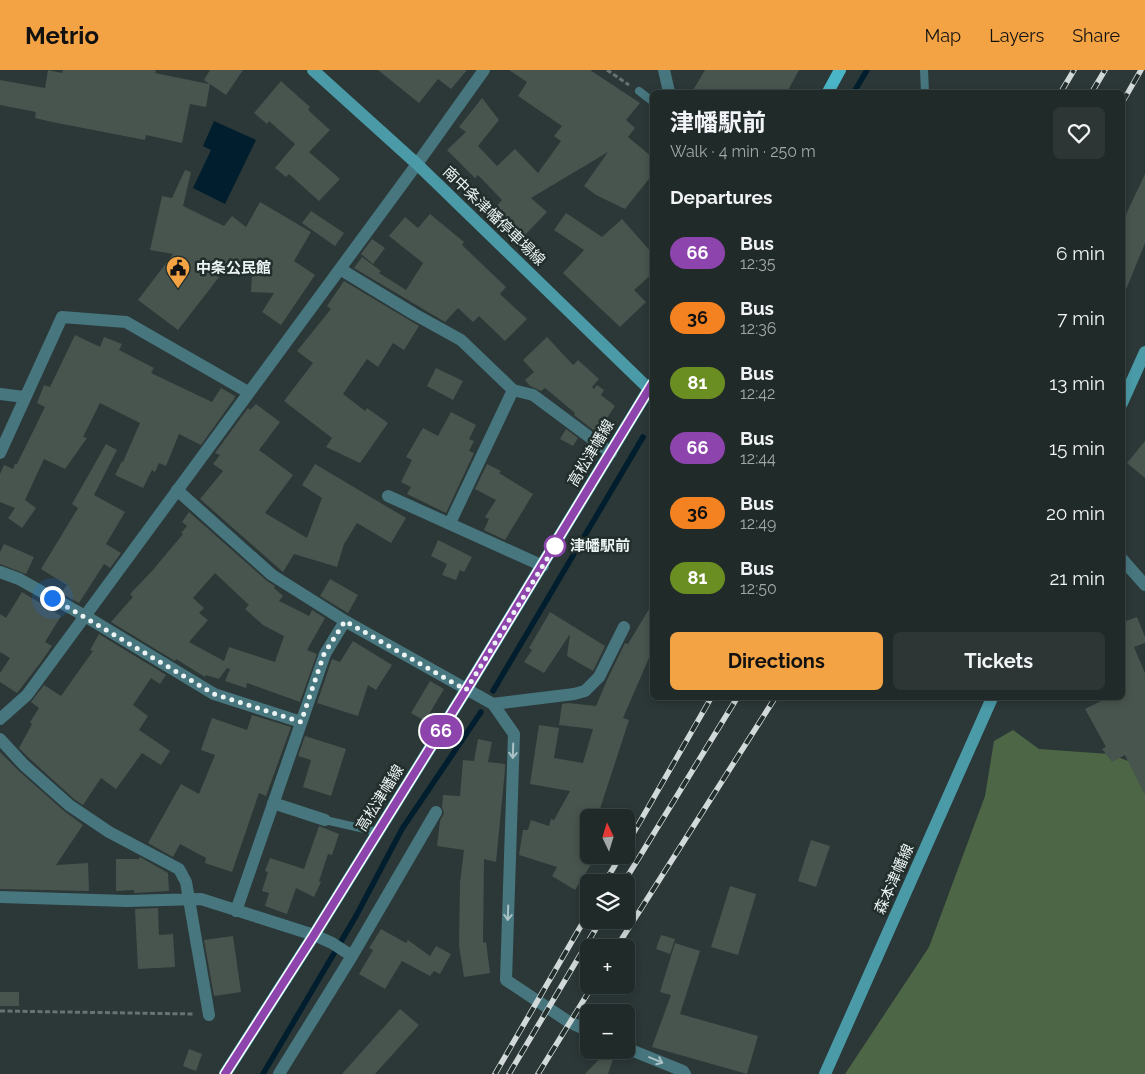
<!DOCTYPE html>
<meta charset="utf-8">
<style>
:root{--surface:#202a29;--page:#2d3635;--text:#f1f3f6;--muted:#a2a7a8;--line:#3d4646;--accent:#f4a344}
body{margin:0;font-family:Raleway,"Noto Sans JP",sans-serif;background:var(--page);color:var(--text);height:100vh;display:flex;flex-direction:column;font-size:19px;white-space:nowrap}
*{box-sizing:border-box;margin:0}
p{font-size:16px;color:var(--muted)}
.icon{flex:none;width:28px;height:28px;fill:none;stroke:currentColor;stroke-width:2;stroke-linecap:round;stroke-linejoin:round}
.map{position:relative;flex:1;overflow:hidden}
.details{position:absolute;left:650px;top:20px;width:475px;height:610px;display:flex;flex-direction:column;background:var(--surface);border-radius:8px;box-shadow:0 2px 8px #0003,0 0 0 1px var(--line)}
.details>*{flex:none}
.badge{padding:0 10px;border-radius:16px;font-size:18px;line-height:32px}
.needle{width:32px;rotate:356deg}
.controls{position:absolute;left:580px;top:739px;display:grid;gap:10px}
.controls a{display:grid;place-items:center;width:55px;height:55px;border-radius:8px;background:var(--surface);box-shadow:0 2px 8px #0003,0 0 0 1px var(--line);font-size:25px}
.you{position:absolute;width:25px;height:25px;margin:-12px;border:4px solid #fff;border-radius:50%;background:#1a73e8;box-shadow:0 0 0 8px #1a73e833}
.map>.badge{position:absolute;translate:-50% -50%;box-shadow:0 0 0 2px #fff}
h2{padding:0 20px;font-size:19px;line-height:45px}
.round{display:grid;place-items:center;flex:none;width:52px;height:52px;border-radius:8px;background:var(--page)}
.overview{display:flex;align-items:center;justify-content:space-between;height:85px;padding:0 20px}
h1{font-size:24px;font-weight:700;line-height:38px}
.button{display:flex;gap:10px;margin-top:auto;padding:10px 20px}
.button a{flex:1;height:58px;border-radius:8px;background:var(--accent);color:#111;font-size:20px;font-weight:700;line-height:58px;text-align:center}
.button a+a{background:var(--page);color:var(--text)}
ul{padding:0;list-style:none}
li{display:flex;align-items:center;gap:15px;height:65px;padding:0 20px}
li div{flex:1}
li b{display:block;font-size:19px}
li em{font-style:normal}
li .badge{min-width:55px;font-weight:700;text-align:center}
header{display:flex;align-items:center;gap:30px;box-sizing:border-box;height:70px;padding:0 25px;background:var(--accent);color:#111}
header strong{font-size:24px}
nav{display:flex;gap:28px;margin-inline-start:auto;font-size:18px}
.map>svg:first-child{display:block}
.forest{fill:#4d6646}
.water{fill:#001e2d}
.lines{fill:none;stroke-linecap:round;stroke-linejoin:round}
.stream{stroke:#001e2d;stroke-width:5.5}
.building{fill:#48544e;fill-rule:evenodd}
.path{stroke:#677271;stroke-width:3;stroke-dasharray:5 2.5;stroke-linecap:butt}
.service{stroke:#47767f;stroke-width:8}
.minor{stroke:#47767f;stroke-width:12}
.tertiary{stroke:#47767f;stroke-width:12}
.secondary{stroke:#4a9aa7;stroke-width:12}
.primary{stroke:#4ab5c7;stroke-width:12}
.rail-casing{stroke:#d1dad9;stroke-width:5.5}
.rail{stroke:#212e2c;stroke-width:4;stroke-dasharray:11;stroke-linecap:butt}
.oneway{stroke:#aac2c5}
.line-casing{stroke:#fff;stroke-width:11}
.line{stroke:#8e44ad;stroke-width:8}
.walk{stroke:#ecf4f3;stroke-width:5;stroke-dasharray:0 9}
.stop-dot{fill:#fff;stroke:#8e44ad;stroke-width:2.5}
.labels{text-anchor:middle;stroke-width:5;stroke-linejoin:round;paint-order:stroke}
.street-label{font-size:15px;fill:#ecf4f3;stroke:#212e2c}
.poi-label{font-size:15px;font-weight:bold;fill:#ecf4f3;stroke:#212e2c;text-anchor:start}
.stop-label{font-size:15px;font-weight:bold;fill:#ecf4f3;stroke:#212e2c;text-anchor:start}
</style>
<header>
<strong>Metrio</strong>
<nav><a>Map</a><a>Layers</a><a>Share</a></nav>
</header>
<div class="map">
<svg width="1145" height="1004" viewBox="0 0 1145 1004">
<rect width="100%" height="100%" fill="#2b3837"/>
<path class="forest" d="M1013,660L1039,679L1109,684L1145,697V1004H845L929,877L985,726L994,671Z"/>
<path class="water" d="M214,51L256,70L225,134L193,118L211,80L203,76Z"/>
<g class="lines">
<path class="stream" d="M854,22L867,0
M493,621L643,367
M263,1004L356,846L402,759L481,642"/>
</g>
<path class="building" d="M48,0L62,3L63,0H156L155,3L209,14L204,10L210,0H243L226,25L210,14L206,37L190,34L182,73L146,65L145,70L52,52L35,48L36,42L0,35V10L45,18Z
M378,0H467L451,19L438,9L419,33Z
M509,0H590L640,33L626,50L635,58L628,67L652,87V105L625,139L596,125L584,116L608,82L531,128L547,142L524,166L494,139L502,130L478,105L475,108L447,80L466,62L459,57L482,28L499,50L478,76L497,96L515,79L538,103L561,71L554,66L562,56L518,26L527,12Z
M705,0H799L787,22H692Z
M281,11L310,37L308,40L330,60L309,82L340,109L319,131L289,104L286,107L275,98L295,74L269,51L267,54L254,43Z
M185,100L191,102L183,136L224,156L232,146L246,157L260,132L311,162L294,191L315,205L281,255L262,242L274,223L251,222L252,204L233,189L178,260L138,230L173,184L150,180L162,126L172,128Z
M1145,104V173L1123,227L1122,153Z
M311,141L344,163L335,176L302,153Z
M566,143L602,167L622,149L652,183V204L634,220L646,232L620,257L563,203L584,180L554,160Z
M430,144L464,172L462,175L506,217L500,224L527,249L505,271L479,246L473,252L458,238L445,252L354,198L362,187L381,201L379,203L406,220L423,193L389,166L405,147L418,158Z
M372,169L385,178L373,194L361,184Z
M344,211L419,256L404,280L393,273L378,297L367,289L343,324L365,341L367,338L388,353L360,393L326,377L332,368L284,331L313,293L297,281L331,239L327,236Z
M75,265L100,277L104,267L122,274L119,280L154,298L151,303L212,332L221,318L235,326L234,329L201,375L179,364L166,396L159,393L155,402L152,400L143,418L115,405L122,391L123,392L140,353L100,333L83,367L87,368L65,399L44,389L25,430L36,438L22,458L8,448L15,438L0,432V404L4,395L13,399L15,394H17L45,337L37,333L44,315L50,317Z
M547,267L573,295L578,290L599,309L592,317L594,319L597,315L604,320L601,325L615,336L597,363L574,345L575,343L545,318L541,321L530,316L525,310L534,302L523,290Z
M436,298L463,311L453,330L427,316Z
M256,334L280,352L259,380L293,405L265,443L307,468L322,428L302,415L315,394L406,448L391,473L357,453L344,474L337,497L294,484L283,502L200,429L223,401L213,394L220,385L215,383L248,338L250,340Z
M451,342L476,355L469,369L474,371L469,381L474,383L446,443L407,424L411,417L401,412L412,390L406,387L423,358L438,366Z
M566,359L578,368L573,376L560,369Z
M1145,371V408L1127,393Z
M106,374L117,380L94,425L125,442L106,474L121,483L110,498L104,494L79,533L61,523L67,515L41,499L78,438L72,434Z
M487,394L501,401L499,403L533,424L505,470L484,460L489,449L485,447L496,430L475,419Z
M189,442L267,511L275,516L274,518L283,526L279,531L309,546L312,540L325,548L307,580L317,584L300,632L247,613L246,618L225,611L230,599L227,598L219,609L206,605L205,607L176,589L175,591L111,552L133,527L130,524L152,501L183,464L181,463L187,456L182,452ZM215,503L249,535L245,539L263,555L284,566L275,592L229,577L224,591L189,572L208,550L199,543L204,538L193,528Z
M438,470L472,487L464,502L460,500L456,510L442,505L447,494L431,486Z
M4,474L34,487L26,504L0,494V482Z
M330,509L358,525L348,543L320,526Z
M22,522L61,546L45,572L52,576L41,592L17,623L0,612V603L10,588L0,582V544L6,548Z
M652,534V581L623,648L629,650L597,748H589V785H597L575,820L552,806L557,797L519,785L523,760H528L531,750L549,756L551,749L554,750L570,721L530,714L539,655L559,658L554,688L583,693L593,659L559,655L562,634L568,633L596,636L607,610L625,573L628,574Z
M550,542L605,576L593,601L567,586L570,564L544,603L524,592L532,580L529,578Z
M1137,547L1145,567V573L1134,577L1145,603V725L1125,685L1112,692L1102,679L1106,677L1085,639L1107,628H1122V550L1123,552Z
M99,564L166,605L160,614L151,608L133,635L148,646L139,660L170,681L161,695L142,683L116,719L101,708L83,735L74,729L30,689L19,678L32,654L30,652L39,638L31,632L44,615L61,626L93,581L90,580Z
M353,571L392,595L376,620L368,615L358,646L317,633L332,589L340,592Z
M430,611L444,619L425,651L411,643Z
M252,645L291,657L266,726L259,723L232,802L205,793L206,788L180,774L173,787L148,773L181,714L199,724L215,685L201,680L212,648L247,660Z
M305,666L346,679L331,726L303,717L311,690L298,686Z
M478,669L492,672L488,692L505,694V700L496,792L484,789L483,873L486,872L490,903L464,907L459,876L460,812L464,780L437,776L440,751L444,743L442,737L443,725L460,726L463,690L474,691Z
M0,682L19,701L64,741L83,755L56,795L88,793L89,821L0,819Z
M319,756L339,764L332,785L328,784L319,811L321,812L314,827L296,818L287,844L265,836L269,823L262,821L268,802L265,801L270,788L304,799Z
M811,770L830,776L816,817L798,811Z
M140,787L168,803L169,821L134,823V820L116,821V789H139Z
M730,816L756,824L738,885L711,877Z
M158,838L159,865L173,864L175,897L138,899L135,839Z
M381,859L406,873L408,870L430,886L436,876L451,884L440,904L434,901L430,906L402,891L385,919L359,904L373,880L369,878Z
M661,865L675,869L670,884L656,879Z
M233,866L241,922L214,926L204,870Z
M675,873L700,881L680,944L758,966L747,1004L652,977L671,925L660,922Z
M0,922H19V936H0Z
M400,939L419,955L375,1004H342Z
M189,979L202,984L196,1001L183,996Z
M608,980H616L608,1004H585Z"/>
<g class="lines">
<path class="path" d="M607,0L629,15
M0,941L194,944"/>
<path class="service" d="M924,0L925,22
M639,21L652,31
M325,750L378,762"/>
<path class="minor" d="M664,0L669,22
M340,199L414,244L461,270L513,320L533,325L611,383
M0,324L24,327
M0,383L62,247L126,252L248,322
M177,420L272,505L345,551L493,634L514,664L506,910L569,952L589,961
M388,426L543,496
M450,453L513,320
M1122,489L1145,515
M0,502L19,509L85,546L214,624L301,652
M493,634L574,624L585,621L599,607L624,557
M0,669L24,695L69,735L109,762L179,799L186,812L209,945
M273,733L325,750
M0,827L127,831L201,829L314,865L332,873L352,886
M236,841L325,584L345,551
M626,978L683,1001L685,1004
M279,1004L352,886L436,742"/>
<path class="tertiary" d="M0,649L27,625L417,94L484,0"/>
<path class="secondary" d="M313,0L417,94L649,319
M1122,333L1145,282
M825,1004L992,628"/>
<path class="primary" d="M828,22L840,0
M225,1004L314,865L466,620L652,314"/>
<defs>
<path id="rail" d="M1061,22L1074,0
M1092,22L1105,0
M1122,33L1141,0
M626,776L711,628
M605,812L621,785
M624,812L737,628
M616,878L775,628
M495,1004L589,842
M509,1004L601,850
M538,1004L593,915"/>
</defs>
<use href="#rail" class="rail-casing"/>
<use href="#rail" class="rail"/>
</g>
<defs><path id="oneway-shaft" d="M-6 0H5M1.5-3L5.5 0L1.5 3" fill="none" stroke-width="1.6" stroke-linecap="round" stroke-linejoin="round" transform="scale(1.25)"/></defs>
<g class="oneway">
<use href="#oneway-shaft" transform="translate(513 681) rotate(92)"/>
<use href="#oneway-shaft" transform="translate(508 843) rotate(92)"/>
<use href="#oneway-shaft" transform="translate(656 990) rotate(23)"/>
</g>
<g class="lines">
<defs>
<path id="line" d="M225,1004L314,865L466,620L652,314"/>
</defs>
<use href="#line" class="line-casing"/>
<use href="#line" class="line"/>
<path class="walk" d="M52,528L214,624L301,652L324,584L345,551L466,620L555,476"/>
</g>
<defs>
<symbol id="civic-pin" viewBox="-11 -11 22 30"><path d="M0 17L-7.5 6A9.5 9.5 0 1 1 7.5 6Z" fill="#f4a344" stroke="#212e2c"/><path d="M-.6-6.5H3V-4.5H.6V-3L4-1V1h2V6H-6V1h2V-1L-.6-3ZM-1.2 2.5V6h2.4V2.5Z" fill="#111"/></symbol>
</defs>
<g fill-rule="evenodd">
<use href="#civic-pin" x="164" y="184" width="28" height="38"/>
</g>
<circle class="stop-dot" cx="555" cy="476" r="10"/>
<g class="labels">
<g class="street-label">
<text transform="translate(494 146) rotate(44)" y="5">南中条津幡停車場線</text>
<text transform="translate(591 383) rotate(-59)" y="5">高松津幡線</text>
<text transform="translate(380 728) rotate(-58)" y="5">高松津幡線</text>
<text transform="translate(894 809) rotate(-66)" y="5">森本津幡線</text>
</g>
<g class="poi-label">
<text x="196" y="203">中条公民館</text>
</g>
<g class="stop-label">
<text x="570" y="481">津幡駅前</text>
</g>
</g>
</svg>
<div class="controls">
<a><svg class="needle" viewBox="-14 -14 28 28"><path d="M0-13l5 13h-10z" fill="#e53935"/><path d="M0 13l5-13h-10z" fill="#a2a7a8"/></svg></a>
<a><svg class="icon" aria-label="layers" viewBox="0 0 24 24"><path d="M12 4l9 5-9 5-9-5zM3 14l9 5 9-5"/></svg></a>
<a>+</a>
<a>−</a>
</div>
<div class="you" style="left:52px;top:528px"></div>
<b class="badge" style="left:441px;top:661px;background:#8e44ad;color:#fff">66</b>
<section class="details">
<div class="overview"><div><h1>津幡駅前</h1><p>Walk · 4 min · 250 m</p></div><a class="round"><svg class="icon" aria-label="heart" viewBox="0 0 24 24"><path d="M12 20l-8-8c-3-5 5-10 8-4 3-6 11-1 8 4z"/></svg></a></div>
<h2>Departures</h2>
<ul>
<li><span class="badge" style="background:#8e44ad;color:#fff">66</span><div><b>Bus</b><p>12:35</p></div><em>6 min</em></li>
<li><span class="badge" style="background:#f58220;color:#111">36</span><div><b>Bus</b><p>12:36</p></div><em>7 min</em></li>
<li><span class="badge" style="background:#6b8e23;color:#fff">81</span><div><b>Bus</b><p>12:42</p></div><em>13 min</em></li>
<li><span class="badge" style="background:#8e44ad;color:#fff">66</span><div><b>Bus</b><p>12:44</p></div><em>15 min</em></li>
<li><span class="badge" style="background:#f58220;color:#111">36</span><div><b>Bus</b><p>12:49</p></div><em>20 min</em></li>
<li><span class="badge" style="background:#6b8e23;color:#fff">81</span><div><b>Bus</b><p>12:50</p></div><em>21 min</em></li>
</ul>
<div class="button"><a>Directions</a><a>Tickets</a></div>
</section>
</div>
